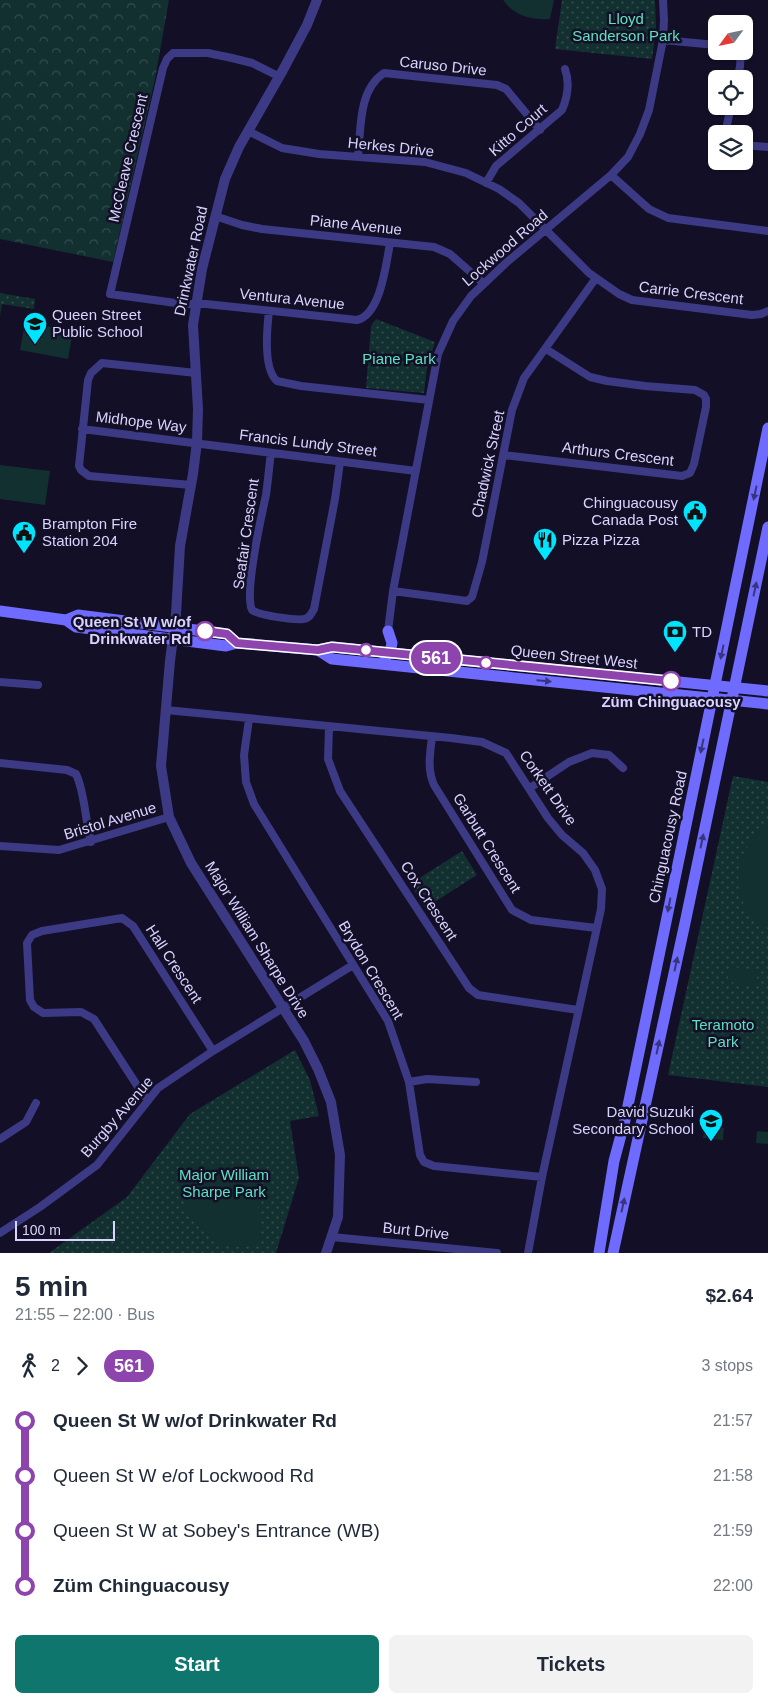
<!DOCTYPE html>
<meta charset="utf-8">
<style>
:root{--surface:#fff;--page:#f2f2f3;--text:#1f2937;--muted:#747a83;--accent:#0f766e}
body{margin:0;font-family:Helvetica,sans-serif;background:var(--page);color:var(--text);height:100vh;display:flex;flex-direction:column;font-size:19px;white-space:nowrap}
*{box-sizing:border-box;margin:0}
p{font-size:16px;color:var(--muted)}
.icon{flex:none;width:28px;height:28px;fill:none;stroke:currentColor;stroke-width:2;stroke-linecap:round;stroke-linejoin:round}
.map{position:relative;height:1253px;overflow:hidden}
.sheet{display:flex;flex-direction:column;background:var(--surface);flex:1}
.sheet>*{flex:none}
.badge{padding:0 10px;border-radius:16px;font-size:18px;line-height:32px}
.needle{width:32px;rotate:237deg}
.tools{position:absolute;left:708px;top:15px;display:grid;gap:10px}
.tools a{display:grid;place-items:center;width:45px;height:45px;border-radius:8px;background:var(--surface);box-shadow:0 1px 4px #0004;font-size:25px}
.scale{position:absolute;left:15px;bottom:12px;width:100px;box-sizing:border-box;padding-left:5px;border:2px solid #d9d4ff;border-top:0;font-size:14px;line-height:18px;white-space:nowrap;color:#d9d4ff;-webkit-text-stroke:4px #130f26;paint-order:stroke}
.map>.badge{position:absolute;translate:-50% -50%;box-shadow:0 0 0 2px #fff}
.legs{display:flex;align-items:center;gap:8px;height:55px;padding:0 15px;font-size:16px}
.legs p{margin-inline-start:auto}
.head{display:flex;align-items:center;justify-content:space-between;height:85px;padding:0 15px}
h1{font-size:28px;font-weight:700;line-height:38px}
.cta{display:flex;gap:10px;margin-top:auto;padding:10px 15px}
.cta a{flex:1;height:58px;border-radius:8px;background:var(--accent);color:#fff;font-size:20px;font-weight:700;line-height:58px;text-align:center}
.cta a+a{background:var(--page);color:var(--text)}
ul{padding:0 15px;list-style:none}
li{display:flex;align-items:center;gap:18px;height:55px;font-size:19px}
li i{display:grid;place-items:center;width:8px;height:100%;margin:0 6px;background:currentColor}
li i::after{content:'';width:12px;height:12px;margin:-6px;border:4px solid;border-radius:50%;background:var(--surface)}
li p{margin-inline-start:auto}
li:first-child i{background:linear-gradient(#0000 50%,currentColor 0)}
li:last-child i{background:linear-gradient(currentColor 50%,#0000 0)}
.map>svg:first-child{display:block}
.grass{fill:url(#grass-dots)}
.forest{fill:url(#forest-crowns)}
.pitch{fill:#12302f}
.lines{fill:none;stroke-linecap:round;stroke-linejoin:round}
.minor{stroke:#3d3a85;stroke-width:8}
.tertiary{stroke:#3d3a85;stroke-width:10}
.secondary{stroke:#6f6bff;stroke-width:11}
.oneway{fill:#38347d}
.line-1-casing{stroke:#fff;stroke-width:11}
.line-1{stroke:#8e44ad;stroke-width:8}
.stop-1-dot{fill:#fff;stroke:#8e44ad;stroke-width:2.5}
.labels{text-anchor:middle;stroke-width:5;stroke-linejoin:round;paint-order:stroke}
.park-label{font-size:15px;fill:#5fe0c0;stroke:#130f26}
.street-label{font-size:15px;fill:#d9d4ff;stroke:#130f26}
.poi-label{font-size:15px;fill:#d9d4ff;stroke:#130f26;text-anchor:start}
.stop-label{font-size:15px;font-weight:bold;fill:#d9d4ff;stroke:#130f26;text-anchor:end}
</style>
<div class="map">
<svg width="768" height="1253" viewBox="0 0 768 1253">
<defs>
<pattern id="grass-dots" width="8" height="8" patternUnits="userSpaceOnUse" patternTransform="scale(1.25)"><rect width="8" height="8" fill="#12302f"/><path d="M2 2h.1M6 6h.1" fill="none" stroke="#344d4e" stroke-width="1.8" stroke-linecap="round"/></pattern>
<pattern id="forest-crowns" width="20" height="18" patternUnits="userSpaceOnUse" patternTransform="scale(1.25)"><rect width="20" height="18" fill="#12302f"/><path d="M2 6a3 3 0 1 1 6 0M12 15a3 3 0 1 1 6 0" fill="none" stroke="#344d4e"/></pattern>
</defs>
<rect width="100%" height="100%" fill="#130f26"/>
<path class="grass" d="M562,0H655L656,29L652,59L555,49Z
M0,293L35,299L34,309L2,304L0,316Z
M376,319L435,342L427,368L424,393L366,388L371,326Z
M733,776L768,782V1087L668,1075Z
M462,851L477,875L425,908L410,884Z
M295,1050L310,1080L319,1116L290,1121L299,1178L276,1253H49L127,1197L190,1114Z"/>
<path class="forest" d="M0,0H169L155,79L113,262L0,239Z"/>
<path class="pitch" d="M503,0H554L550,19C531,20 514,16 503,0Z
M25,322L73,331L68,359L20,350Z
M0,465L50,471L45,505L0,499Z
M768,823V928C724,903 733,851 768,823Z
M731,966L758,973L755,987L727,981Z
M705,1126L724,1128L723,1140L703,1138Z
M757,1131L768,1132V1144L756,1143Z
M181,1163L251,1165L255,1170L261,1246L237,1247L220,1243L204,1232L188,1213L181,1188Z"/>
<g class="lines">
<path class="minor" d="M663,40L716,45
M278,76L252,63L232,58L208,53H173L167,59L163,68L110,294L183,304H206L357,320C381,314 386,264 390,243
M737,79L740,67L741,51
M248,131L282,148L319,154L425,162L466,173L499,189L519,203L589,273L619,294L632,300L752,315L761,314L768,311
M725,134L731,106
M744,145L768,147
M358,157C361,129 358,90 384,73L497,85L506,89L540,130
M611,175L649,209L668,218L768,231
M486,183L496,166L562,110C568,96 570,83 565,69
M215,216L242,225L262,229L434,247L450,254L483,283
M269,311C267,328 263,369 277,381L301,386L429,400
M82,429L416,471
M271,453C269,467 268,481 266,495C261,518 244,592 252,610C258,615 300,622 307,618C311,616 312,612 314,609L335,499L340,462
M503,455L682,476L690,473L694,464L706,407V399L704,395L695,390L645,386L607,381L590,377L546,349
M191,485L89,476L81,470L79,466L88,380L91,373L102,363L196,373
M393,591L467,601L472,597L482,562L512,410L524,378L596,278
M388,631L393,591L438,354L453,321L471,296L507,262L611,175L628,157L640,134L649,110L663,40L664,20L663,0
M0,682L38,685
M166,710L451,738L482,742L506,753L548,818L562,835L583,853L595,870L602,889L601,909L542,1177L528,1253
M249,719L244,755L246,782L254,804L388,1021L409,1082L420,1155L424,1162L434,1166L542,1177
M329,727L328,759L340,791L469,988L478,995L578,1010
M432,737C430,754 427,769 434,785L512,910L531,920L596,928
M0,763L67,770L76,774C85,793 85,820 91,842
M530,788L569,762L592,753L609,755L623,768
M0,846L59,850L169,817
M409,1082L427,1079L476,1082
M148,1100L142,1093L94,1019L81,1012L43,1013L34,1007L30,1000L27,943L32,935L42,931L122,918L133,926L213,1051
M0,1139L26,1122L36,1103
M0,1233L40,1207L97,1165L158,1088L213,1051L353,965
M332,1237L497,1253"/>
<path class="tertiary" d="M317,0L307,25L283,70L239,147L225,179L202,269L193,325L198,409L197,442L193,474L180,546L176,614L170,661L161,766L169,817L191,863L304,1041L318,1069L331,1102L340,1155L338,1217L326,1253"/>
<path class="secondary" d="M0,611L66,620L76,627L226,646L237,643L318,650L333,647L768,691
M66,620L78,615L227,634L237,643
M318,650L332,659L768,704
M385,657L390,653L392,643L388,631
M599,1253L614,1161L625,1120L653,985L768,428
M613,1253L685,923L768,527"/>
</g>
<defs><path id="oneway-solid" d="M-6-.8H1V-3.2L6.5 0L1 3.2V.8H-6Z" transform="scale(1.25)"/></defs>
<g class="oneway">
<use href="#oneway-solid" transform="translate(755 493) rotate(102)"/>
<use href="#oneway-solid" transform="translate(755 589) rotate(-78)"/>
<use href="#oneway-solid" transform="translate(722 652) rotate(102)"/>
<use href="#oneway-solid" transform="translate(544 681) rotate(5)"/>
<use href="#oneway-solid" transform="translate(702 746) rotate(102)"/>
<use href="#oneway-solid" transform="translate(702 841) rotate(-78)"/>
<use href="#oneway-solid" transform="translate(669 905) rotate(101)"/>
<use href="#oneway-solid" transform="translate(676 964) rotate(-78)"/>
<use href="#oneway-solid" transform="translate(658 1047) rotate(-78)"/>
<use href="#oneway-solid" transform="translate(623 1205) rotate(-78)"/>
</g>
<g class="lines">
<defs>
<path id="line-1" d="M205,631L227,634L237,643L318,650L332,647L671,681"/>
</defs>
<use href="#line-1" class="line-1-casing"/>
<use href="#line-1" class="line-1"/>
</g>
<defs>
<symbol id="school-pin" viewBox="-11 -11 22 30"><path d="M0 17L-7.5 6A9.5 9.5 0 1 1 7.5 6Z" fill="#00e5ff" stroke="#130f26"/><path d="M0-5L7-2L0 1L-7-2ZM-4 1L0 2.5L4 1V4Q0 6-4 4Z" fill="#111"/></symbol>
<symbol id="civic-pin" viewBox="-11 -11 22 30"><path d="M0 17L-7.5 6A9.5 9.5 0 1 1 7.5 6Z" fill="#00e5ff" stroke="#130f26"/><path d="M-.6-6.5H3V-4.5H.6V-3L4-1V1h2V6H-6V1h2V-1L-.6-3ZM-1.2 2.5V6h2.4V2.5Z" fill="#111"/></symbol>
<symbol id="restaurant-pin" viewBox="-11 -11 22 30"><path d="M0 17L-7.5 6A9.5 9.5 0 1 1 7.5 6Z" fill="#00e5ff" stroke="#130f26"/><path d="M-5-6h1v4h1v-4h1v4h1v-4h1v5L-1.5 .5V6h-2V.5L-5-1ZM5-6V6H3V1.5H1.5Q1.5-4 5-6Z" fill="#111"/></symbol>
<symbol id="bank-pin" viewBox="-11 -11 22 30"><path d="M0 17L-7.5 6A9.5 9.5 0 1 1 7.5 6Z" fill="#00e5ff" stroke="#130f26"/><path d="M-6-4H6V4H-6ZM0-2.3a2.3 2.3 0 1 0 0 4.6a2.3 2.3 0 1 0 0-4.6Z" fill="#111"/></symbol>
</defs>
<g fill-rule="evenodd">
<use href="#school-pin" x="21" y="310" width="28" height="38"/>
<use href="#civic-pin" x="681" y="498" width="28" height="38"/>
<use href="#civic-pin" x="10" y="519" width="28" height="38"/>
<use href="#restaurant-pin" x="531" y="526" width="28" height="38"/>
<use href="#bank-pin" x="661" y="618" width="28" height="38"/>
<use href="#school-pin" x="697" y="1107" width="28" height="38"/>
</g>
<g class="stop-1-dot">
<circle cx="205" cy="631" r="9"/>
<circle cx="366" cy="650" r="6"/>
<circle cx="486" cy="663" r="6"/>
<circle cx="671" cy="681" r="9"/>
</g>
<g class="labels">
<g class="park-label">
<text x="626" y="24">Lloyd<tspan x="626" dy="17">Sanderson Park</tspan></text>
<text x="399" y="364">Piane Park</text>
<text x="723" y="1030">Teramoto<tspan x="723" dy="17">Park</tspan></text>
<text x="224" y="1180">Major William<tspan x="224" dy="17">Sharpe Park</tspan></text>
</g>
<g class="street-label">
<text transform="translate(443 66) rotate(6)" y="5">Caruso Drive</text>
<text transform="translate(518 130) rotate(-41)" y="5">Kitto Court</text>
<text transform="translate(391 147) rotate(6)" y="5">Herkes Drive</text>
<text transform="translate(128 158) rotate(-77)" y="5">McCleave Crescent</text>
<text transform="translate(356 225) rotate(6)" y="5">Piane Avenue</text>
<text transform="translate(505 248) rotate(-41)" y="5">Lockwood Road</text>
<text transform="translate(191 261) rotate(-78)" y="5">Drinkwater Road</text>
<text transform="translate(691 293) rotate(7)" y="5">Carrie Crescent</text>
<text transform="translate(292 299) rotate(6)" y="5">Ventura Avenue</text>
<text transform="translate(141 422) rotate(7)" y="5">Midhope Way</text>
<text transform="translate(308 443) rotate(7)" y="5">Francis Lundy Street</text>
<text transform="translate(618 454) rotate(7)" y="5">Arthurs Crescent</text>
<text transform="translate(488 464) rotate(-78)" y="5">Chadwick Street</text>
<text transform="translate(246 534) rotate(-82)" y="5">Seafair Crescent</text>
<text transform="translate(574 657) rotate(6)" y="5">Queen Street West</text>
<text transform="translate(548 788) rotate(55)" y="5">Corkett Drive</text>
<text transform="translate(110 821) rotate(-17)" y="5">Bristol Avenue</text>
<text transform="translate(668 837) rotate(-78)" y="5">Chinguacousy Road</text>
<text transform="translate(487 843) rotate(58)" y="5">Garbutt Crescent</text>
<text transform="translate(429 901) rotate(57)" y="5">Cox Crescent</text>
<text transform="translate(257 940) rotate(58)" y="5">Major William Sharpe Drive</text>
<text transform="translate(174 964) rotate(57)" y="5">Hall Crescent</text>
<text transform="translate(371 970) rotate(59)" y="5">Brydon Crescent</text>
<text transform="translate(117 1117) rotate(-49)" y="5">Burgby Avenue</text>
<text transform="translate(416 1231) rotate(6)" y="5">Burt Drive</text>
</g>
<g class="poi-label">
<text x="52" y="320">Queen Street<tspan x="52" dy="17">Public School</tspan></text>
<text x="678" y="508" text-anchor="end">Chinguacousy<tspan x="678" dy="17">Canada Post</tspan></text>
<text x="42" y="529">Brampton Fire<tspan x="42" dy="17">Station 204</tspan></text>
<text x="562" y="545">Pizza Pizza</text>
<text x="692" y="637">TD</text>
<text x="694" y="1117" text-anchor="end">David Suzuki<tspan x="694" dy="17">Secondary School</tspan></text>
</g>
<g class="stop-label">
<text x="191" y="627">Queen St W w/of<tspan x="191" dy="17">Drinkwater Rd</tspan></text>
<text x="671" y="707" text-anchor="middle">Züm Chinguacousy</text>
</g>
</g>
</svg>
<div class="tools">
<a><svg class="needle" viewBox="-14 -14 28 28"><path d="M0-13l5 13h-10z" fill="#e53935"/><path d="M0 13l5-13h-10z" fill="#747a83"/></svg></a>
<a><svg class="icon" aria-label="locate" viewBox="0 0 24 24"><circle cx="12" cy="12" r="6"/><path d="M12 2v4M12 18v4M2 12h4M18 12h4"/></svg></a>
<a><svg class="icon" aria-label="layers" viewBox="0 0 24 24"><path d="M12 4l9 5-9 5-9-5zM3 14l9 5 9-5"/></svg></a>
</div>
<div class="scale">100 m</div>
<b class="badge" style="left:436px;top:658px;background:#8e44ad;color:#fff">561</b>
</div>
<section class="sheet">
<div class="head"><div><h1>5 min</h1><p>21:55 – 22:00 · Bus</p></div><b>$2.64</b></div>
<div class="legs"><svg class="icon" aria-label="walk" viewBox="0 0 24 24"><circle cx="13" cy="4" r="2"/><path d="M13 8l-2 6 4 7M11 14l-3 7M7 12l3-4h3l4 4"/></svg>2<svg class="icon" aria-label="forward" viewBox="0 0 24 24"><path d="M9 5l7 7-7 7"/></svg><b class="badge" style="background:#8e44ad;color:#fff">561</b><p>3 stops</p></div>
<ul>
<li><i style="color:#8e44ad"></i><b>Queen St W w/of Drinkwater Rd</b><p>21:57</p></li>
<li><i style="color:#8e44ad"></i><span>Queen St W e/of Lockwood Rd</span><p>21:58</p></li>
<li><i style="color:#8e44ad"></i><span>Queen St W at Sobey's Entrance (WB)</span><p>21:59</p></li>
<li><i style="color:#8e44ad"></i><b>Züm Chinguacousy</b><p>22:00</p></li>
</ul>
<div class="cta"><a>Start</a><a>Tickets</a></div>
</section>
